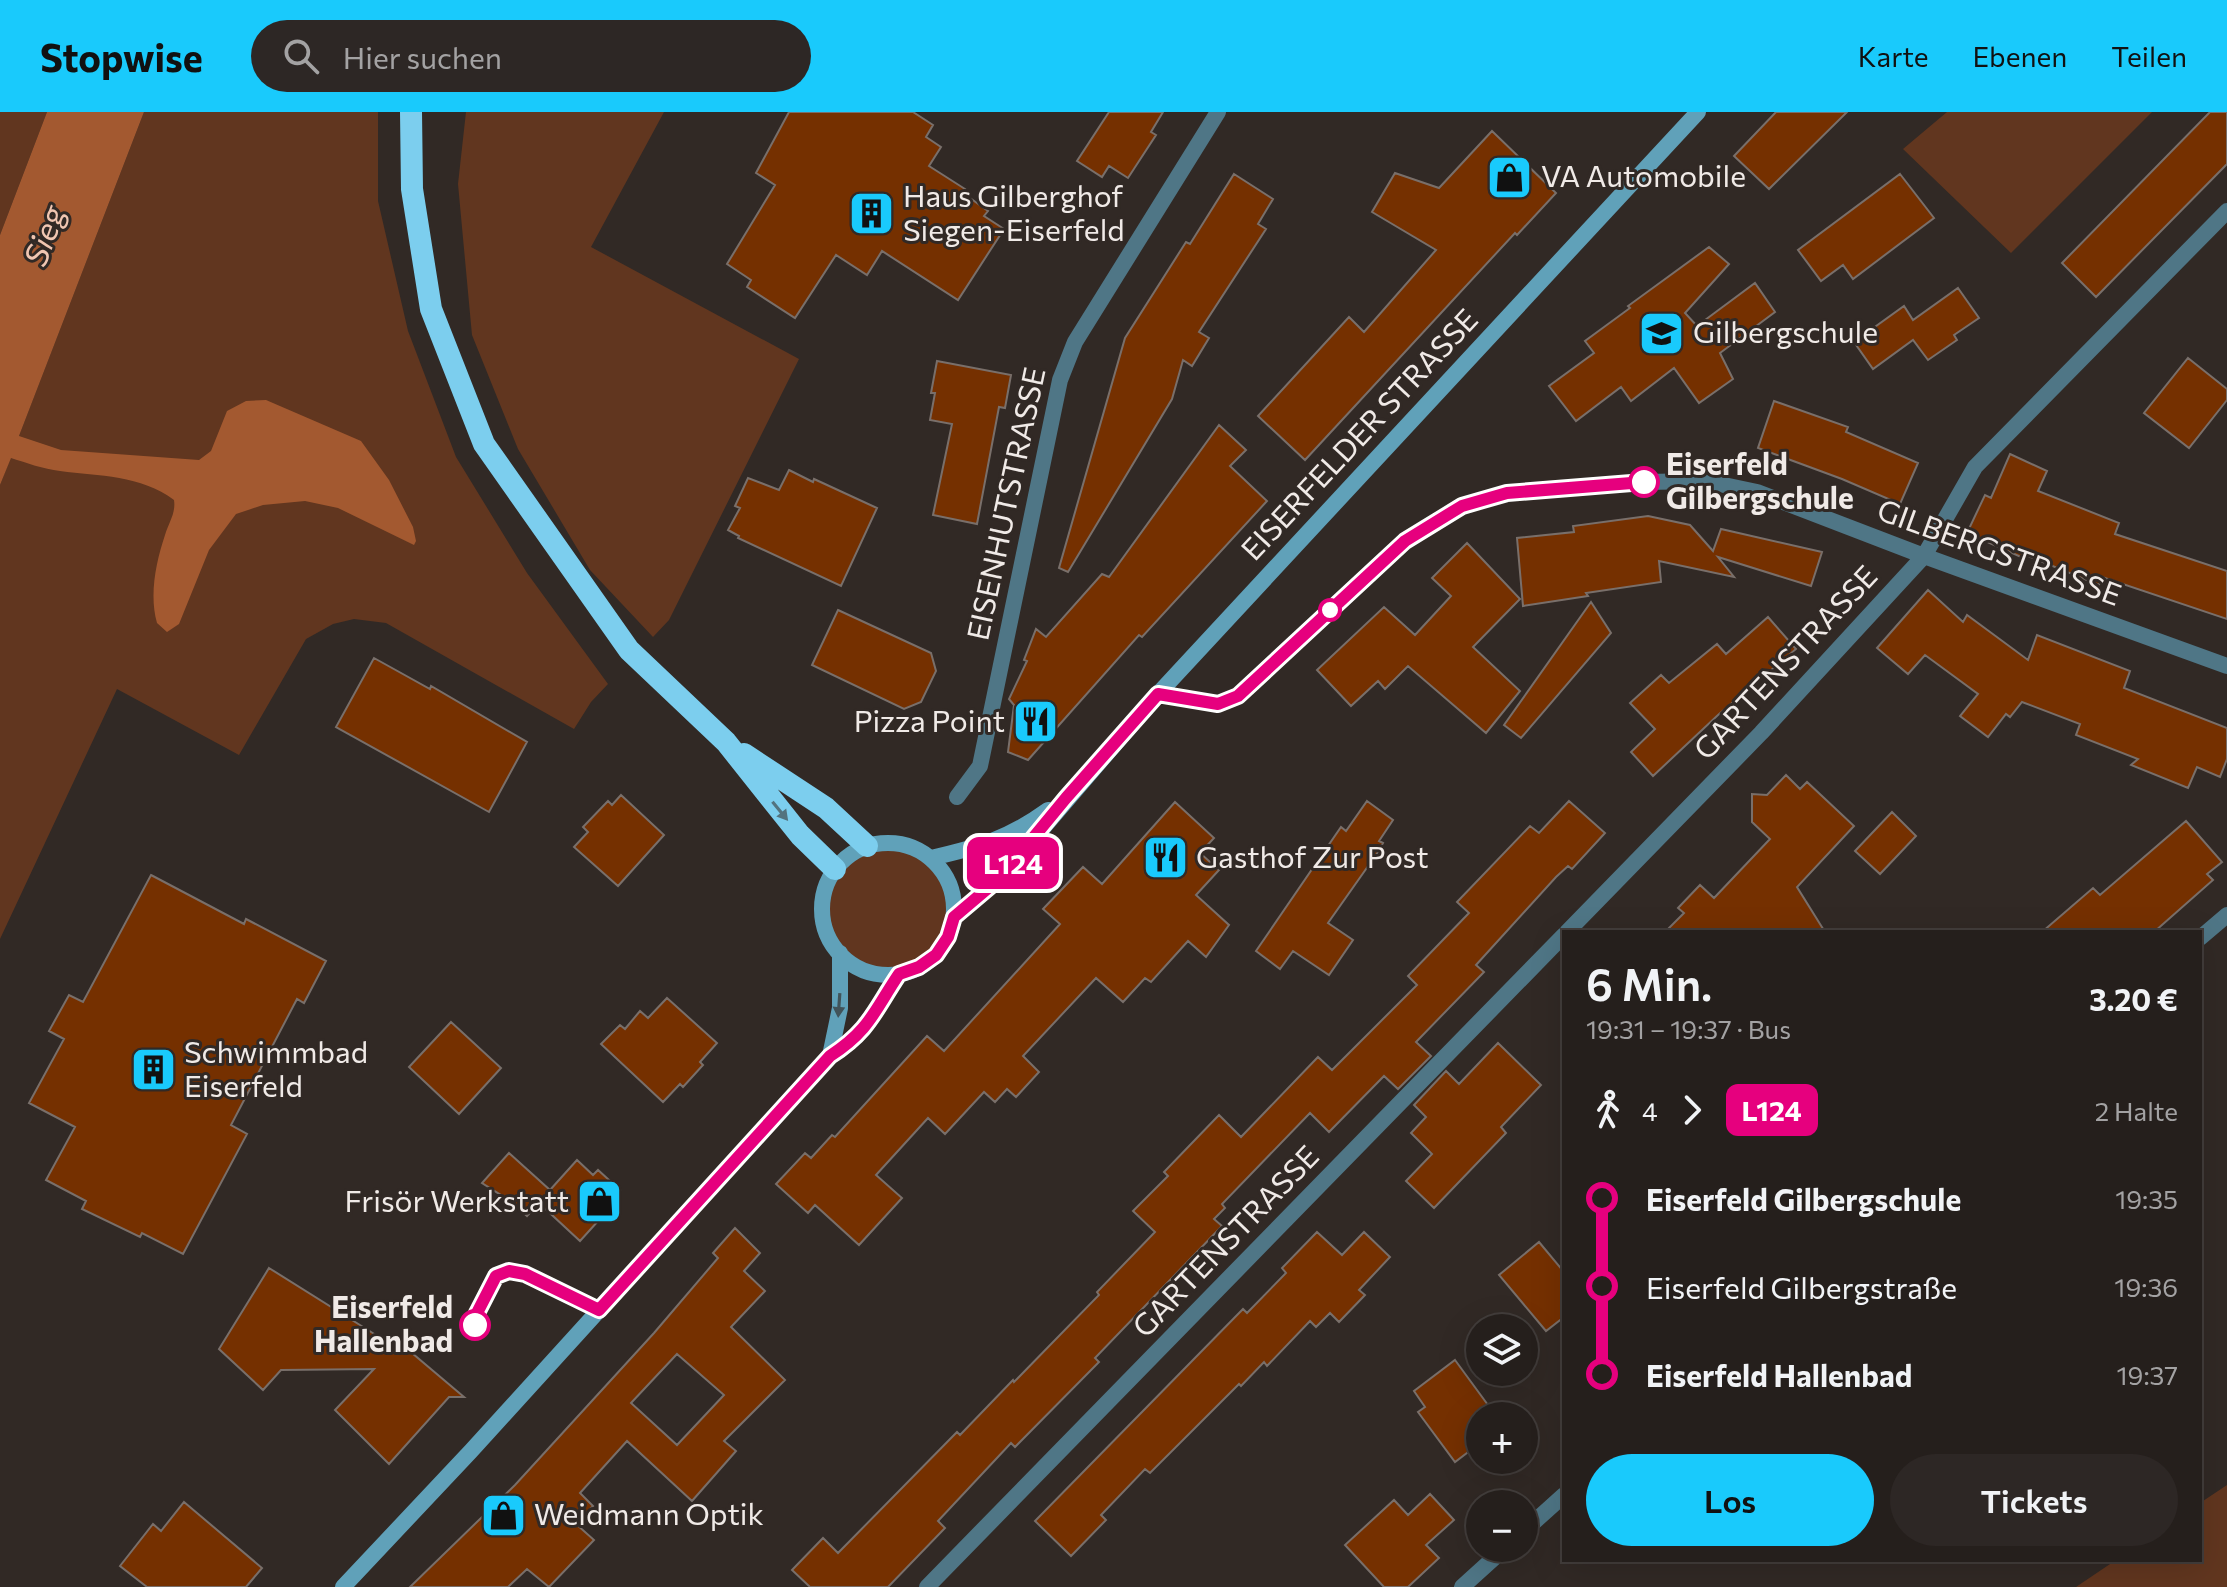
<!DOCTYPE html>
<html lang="de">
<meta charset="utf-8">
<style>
:root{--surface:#251f1c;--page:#2d2725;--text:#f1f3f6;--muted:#a3a2a3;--line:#423d3b;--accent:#19cafc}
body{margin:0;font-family:Commissioner,sans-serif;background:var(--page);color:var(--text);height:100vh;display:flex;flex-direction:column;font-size:30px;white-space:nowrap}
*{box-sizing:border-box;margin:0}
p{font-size:26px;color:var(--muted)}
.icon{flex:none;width:44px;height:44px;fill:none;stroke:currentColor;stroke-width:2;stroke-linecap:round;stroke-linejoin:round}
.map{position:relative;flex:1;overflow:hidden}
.details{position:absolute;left:1562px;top:818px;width:640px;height:632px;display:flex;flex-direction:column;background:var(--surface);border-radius:0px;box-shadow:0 8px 32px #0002,0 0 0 2px var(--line)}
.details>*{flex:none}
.badge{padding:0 16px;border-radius:12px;font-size:28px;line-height:52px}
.buttons{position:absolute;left:1466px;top:1202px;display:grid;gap:16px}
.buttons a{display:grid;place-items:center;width:72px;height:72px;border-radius:50%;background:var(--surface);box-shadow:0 8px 32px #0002,0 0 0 2px var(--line);font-size:40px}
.map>.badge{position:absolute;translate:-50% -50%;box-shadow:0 0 0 4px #fff}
.legs{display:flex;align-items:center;gap:12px;height:88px;padding:0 24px;font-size:26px}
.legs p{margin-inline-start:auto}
.head{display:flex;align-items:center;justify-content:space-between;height:136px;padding:0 24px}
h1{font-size:44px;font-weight:600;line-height:60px}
.primary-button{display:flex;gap:16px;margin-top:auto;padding:16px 24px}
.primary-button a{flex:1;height:92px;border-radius:48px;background:var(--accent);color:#111;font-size:32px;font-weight:600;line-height:92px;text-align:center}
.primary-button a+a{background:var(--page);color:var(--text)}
ul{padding:0 24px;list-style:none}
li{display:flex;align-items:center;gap:28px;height:88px;font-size:30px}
li i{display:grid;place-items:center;width:12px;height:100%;margin:0 10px;background:currentColor}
li i::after{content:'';width:20px;height:20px;margin:-10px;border:6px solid;border-radius:50%;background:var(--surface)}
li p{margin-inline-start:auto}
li:first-child i{background:linear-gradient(#0000 50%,currentColor 0)}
li:last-child i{background:linear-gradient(currentColor 50%,#0000 0)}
header{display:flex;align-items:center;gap:48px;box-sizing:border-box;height:112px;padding:0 40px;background:var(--accent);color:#111}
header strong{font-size:38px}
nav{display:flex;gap:44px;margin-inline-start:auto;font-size:28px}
.search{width:560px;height:72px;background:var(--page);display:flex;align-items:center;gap:20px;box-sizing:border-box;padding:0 28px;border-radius:44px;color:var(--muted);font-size:30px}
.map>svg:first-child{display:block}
.green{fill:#61361f}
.water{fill:#a35930}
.building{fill:#753000;stroke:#796f6a;stroke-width:2;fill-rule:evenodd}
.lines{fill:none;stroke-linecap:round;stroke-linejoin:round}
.minor{stroke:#4f7686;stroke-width:16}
.secondary{stroke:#60a1b9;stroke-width:16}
.trunk{stroke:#7cceee;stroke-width:22}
.oneway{fill:#53737f}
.oneway2{fill:#415359}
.line-1-casing{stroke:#fff;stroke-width:18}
.line-1{stroke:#e6007e;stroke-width:12}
.stop-1-dot{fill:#fff;stroke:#e6007e;stroke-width:4}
.labels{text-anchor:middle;stroke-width:6;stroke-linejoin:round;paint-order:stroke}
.poi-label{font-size:30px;fill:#f0eae7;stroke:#312925;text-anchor:start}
.street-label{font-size:30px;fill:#f0eae7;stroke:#312925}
.stop-label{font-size:30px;font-weight:bold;fill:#f0eae7;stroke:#312925;text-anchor:start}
.water-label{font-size:32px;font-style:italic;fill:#f1c6b1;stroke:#312925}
</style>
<header>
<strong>Stopwise</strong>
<div class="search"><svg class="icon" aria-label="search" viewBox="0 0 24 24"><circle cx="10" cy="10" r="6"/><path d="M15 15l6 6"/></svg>Hier suchen</div>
<nav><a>Karte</a><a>Ebenen</a><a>Teilen</a></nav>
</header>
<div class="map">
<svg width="2227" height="1475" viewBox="0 0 2227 1475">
<rect width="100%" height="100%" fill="#312925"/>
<path class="green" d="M0,0H47L0,123Z
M144,0H378V89L408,219L456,345L527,461L608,572L591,590L574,617L386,511L354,507L333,512L306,527L239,643L117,577L0,827V373Z
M466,0H664L591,135L799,247L669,508L653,525L590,458L518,337L472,223L458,72Z
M1947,0H2152L2011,141L1903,37Z
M822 797a66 66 0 1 1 132 0a66 66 0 1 1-132 0Z
M2227,1373V1475H2076L2116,1448H2200V1391Z"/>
<path class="water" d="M47,0H144L19,324L61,338L199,348L211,339L227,299L246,289L266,288L361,329L389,368L413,415L416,429L414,433L338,396L305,389L263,393L236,402L209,438L179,512L167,520L157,511C149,483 156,450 165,423C169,410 176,401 174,388C141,363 99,364 60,359C43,357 27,351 11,346L0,373V123Z"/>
<path class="building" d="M789,0H913L933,13L926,25L941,35L929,54L965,77L963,81L988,99L984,104L1004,117L958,188L882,139L867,163L836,143L795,206L747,175L751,168L727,152L775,73L756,61Z
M1109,0H1163L1151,20L1156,23L1128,66L1109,54L1102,65L1077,49Z
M1776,0H1847L1769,77L1734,44Z
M2210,0H2227V52L2096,185L2062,151Z
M1492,19L1556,81L1517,123L1515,121L1305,348L1258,304L1349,205L1364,220L1436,138L1372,100L1395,61L1439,76Z
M1234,62L1273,87L1258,112L1266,117L1199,220L1209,226L1192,254L1183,248L1172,287L1068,460L1059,456L1125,226L1186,130L1190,132Z
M1900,62L1934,106L1853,167L1843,153L1821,169L1798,138Z
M1709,135L1729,152L1685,201L1697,214L1755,171L1775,200L1720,241L1733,267L1699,291L1674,256L1631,289L1621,275L1576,309L1549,274L1594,241L1585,229L1630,196L1628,194Z
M1958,176L1979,206L1954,223L1957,228L1928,248L1913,228L1873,257L1854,230L1904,194L1913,208Z
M2188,246L2227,277V288L2189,336L2144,301Z
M937,249L1011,263L1005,296L999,295L977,412L933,403L952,312L930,308L935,281H931Z
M1774,289L1848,315L1846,320L1918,351L1900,392L1842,367L1758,336Z
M1219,313L1246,338L1230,354L1267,389L1142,525L1139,523L1028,648L1008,640L1014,593L1009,587L1027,549L1024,548L1036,517L1046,525L1102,462L1109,465Z
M2010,342L2047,359L2038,379L2119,411L2115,422L2227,459V507L2102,465L2099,473L2023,442L2021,445L1967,421L1985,383L1991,386Z
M789,358L813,370L814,367L877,396L841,474L738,426L739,424L728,418L740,396L735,394L748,366L779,378Z
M1648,404L1690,413L1713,439L1721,417L1822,440L1811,474L1718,445L1734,465L1659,449L1661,470L1586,481L1588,484L1523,494L1517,426L1574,420L1573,414Z
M1467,431L1520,487L1473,535L1520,579L1486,621L1408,554L1385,577L1378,569L1351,594L1317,558L1384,495L1415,523L1451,484L1432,466Z
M1928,478L1963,510L1967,503L2028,548L2037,523L2130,559L2124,576L2227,616V647L2220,665L2197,655L2188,676L2131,653L2138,647L2076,623L2080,612L2022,590L2010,605L2006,602L1988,625L1960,604L1978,582L1925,543L1908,562L1877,536Z
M1591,490L1611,521L1521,626L1504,613Z
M838,498L931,541L936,559L921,590L904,597L812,553Z
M1768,505L1796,537L1718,603L1653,664L1631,640L1655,617L1630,591L1661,563L1669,571L1717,532L1726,542Z
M374,546L430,577L431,574L527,630L489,700L336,615Z
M1786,663L1800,677L1807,670L1854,714L1797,775L1825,820H1665L1684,801L1678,796L1700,773L1714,786L1770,727L1752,710V682L1767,683Z
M621,683L664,723L618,774L574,735L588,720L583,715L608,689L612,693Z
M1367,689L1393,708L1379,729L1383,731L1378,740L1328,811L1353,828L1329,863L1293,839L1280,857L1256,839L1341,715L1346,719Z
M1569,689L1605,721L1572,757L1568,754L1556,765L1476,853L1484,860L1416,930L1431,944L1398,977L1384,964L1329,1020L1310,1001L1222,1092L1225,1096L1214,1107L1222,1114L1095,1246L1099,1250L1015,1335L1011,1331L938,1409L945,1416L888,1475H810L792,1458L823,1426L838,1441L957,1320L960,1323L1013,1268L1014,1270L1099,1183L1097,1180L1155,1120L1133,1099L1168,1064L1164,1060L1219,1003L1241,1025L1318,945L1332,958L1417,873L1408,864L1469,801L1457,790L1530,714L1539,721Z
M1175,690L1214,726L1200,741L1219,758L1196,783L1229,813L1206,845L1188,829L1151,870L1145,866L1123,890L1096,866L1023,944L1039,960L1016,985L1007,977L995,990L984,980L945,1022L928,1006L876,1063L902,1086L859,1133L815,1093L808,1101L776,1072L805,1041L811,1046L832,1023L835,1025L927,924L944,939L1060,812L1043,797L1083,755L1102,772Z
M1892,700L1916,724L1880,762L1855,739Z
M2186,709L2222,750L2207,762L2213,768L2154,820H2042L2093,776L2100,783Z
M151,763L244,812L246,807L326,849L304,891L297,887L231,1013L247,1022L183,1142L142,1121L140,1125L82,1097L86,1089L46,1068L75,1015L29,991L64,927L49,919L69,883L83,890Z
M667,886L717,931L700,950L703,953L683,975L680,972L663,990L601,932L620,913L625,917L640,899L648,906Z
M451,910L501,956L459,1002L409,955Z
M1498,931L1541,973L1501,1015L1506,1021L1434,1096L1406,1069L1432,1042L1411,1021L1426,1005L1414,993L1446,959L1459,972Z
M509,1041L550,1078L577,1048L593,1063L598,1058L620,1078L615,1084L618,1087L580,1129L539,1091L527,1104L512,1090L482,1071Z
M735,1116L760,1141L744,1159L765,1179L731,1215L785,1268L724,1329L736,1339L692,1389L627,1329L580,1381L593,1394L576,1412L594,1428L549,1475L527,1457L508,1475H410L515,1373L654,1221L718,1146L713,1141ZM677,1242L724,1283L677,1333L631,1291Z
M1317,1120L1342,1143L1364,1120L1390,1145L1359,1178L1365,1183L1339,1210L1330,1201L1316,1215L1310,1209L1267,1254L1264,1250L1241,1274L1239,1272L1150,1361L1145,1357L1101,1403L1106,1408L1071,1444L1035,1409L1243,1197L1247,1201L1286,1161L1282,1156Z
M1539,1130L1564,1160V1205L1546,1219L1499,1163Z
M269,1156L403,1240L406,1236L464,1285H449L389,1352L335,1298L374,1257L281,1258L263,1278L219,1237Z
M1455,1248L1496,1304H1480V1331L1455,1350L1418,1300L1425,1295L1414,1279Z
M1430,1382L1454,1408L1426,1433L1439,1446L1408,1475H1384L1345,1433L1394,1388L1408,1403Z
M184,1390L262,1456L246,1475H147L120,1454L153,1412L161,1419Z"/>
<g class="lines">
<path class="minor" d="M1158,582L1218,592L1238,584L1405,429L1462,394L1507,381L1644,370L1705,369L1757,380L1924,444L2227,554
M957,685L980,654L1060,268L1075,230L1218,0
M1567,820L1761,621L1924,444L1975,355L2227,99
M2200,826L2227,803
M1524,1419L1564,1383
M927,1475L1564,823
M1462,1475L1505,1436"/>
<path class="secondary" d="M822 797a66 66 0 1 1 132 0a66 66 0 1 1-132 0Z
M931,746C979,735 1008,727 1048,698
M954,805L1000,766L1158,582L1698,0
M830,944L840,896V841
M343,1475L471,1339L830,944C870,917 874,899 899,862"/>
<path class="trunk" d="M411,0L412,77L431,197L484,332L629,538L726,630L800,723L835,757
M744,642L826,696L867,734"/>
</g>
<defs><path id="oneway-solid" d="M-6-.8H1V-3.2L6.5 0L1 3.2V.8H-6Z" transform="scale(2)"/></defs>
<use class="oneway" href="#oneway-solid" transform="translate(780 699) rotate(51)"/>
<use class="oneway2" href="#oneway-solid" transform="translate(839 893) rotate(94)"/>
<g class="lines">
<defs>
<path id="line-1" d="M475,1213L477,1201L496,1164L509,1159L525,1162L599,1198L830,944C870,918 874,899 899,862L919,855L936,843L948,825L954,805L1000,766L1066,686L1158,582L1218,592L1238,584L1405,429L1462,394L1507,381L1644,370"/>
</defs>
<use href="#line-1" class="line-1-casing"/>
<use href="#line-1" class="line-1"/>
</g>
<defs>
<symbol id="shop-square" viewBox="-11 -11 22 22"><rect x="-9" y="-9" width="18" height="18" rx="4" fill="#19cafc" stroke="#312925"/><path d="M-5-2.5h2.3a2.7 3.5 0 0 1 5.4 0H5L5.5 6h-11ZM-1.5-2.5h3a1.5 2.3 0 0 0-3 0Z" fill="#111"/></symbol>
<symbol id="building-square" viewBox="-11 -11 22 22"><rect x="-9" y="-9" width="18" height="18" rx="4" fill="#19cafc" stroke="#312925"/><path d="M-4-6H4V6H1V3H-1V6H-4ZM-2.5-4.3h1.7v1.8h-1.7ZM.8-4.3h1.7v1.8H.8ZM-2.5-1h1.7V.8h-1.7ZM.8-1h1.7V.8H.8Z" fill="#111"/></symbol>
<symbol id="school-square" viewBox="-11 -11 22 22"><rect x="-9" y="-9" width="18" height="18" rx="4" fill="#19cafc" stroke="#312925"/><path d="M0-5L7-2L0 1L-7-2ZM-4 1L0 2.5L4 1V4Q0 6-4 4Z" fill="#111"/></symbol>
<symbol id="restaurant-square" viewBox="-11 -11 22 22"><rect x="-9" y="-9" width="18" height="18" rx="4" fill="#19cafc" stroke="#312925"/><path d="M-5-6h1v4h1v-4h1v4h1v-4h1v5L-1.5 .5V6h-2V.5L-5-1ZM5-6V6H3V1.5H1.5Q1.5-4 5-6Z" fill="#111"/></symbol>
</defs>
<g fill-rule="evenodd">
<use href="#shop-square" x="1484" y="40" width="51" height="51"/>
<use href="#building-square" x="846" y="76" width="51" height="51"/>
<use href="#school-square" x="1636" y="196" width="51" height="51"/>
<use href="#restaurant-square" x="1010" y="584" width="51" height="51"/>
<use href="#restaurant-square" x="1140" y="720" width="51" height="51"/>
<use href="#building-square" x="128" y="932" width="51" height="51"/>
<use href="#shop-square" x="574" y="1064" width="51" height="51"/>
<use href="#shop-square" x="478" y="1378" width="51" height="51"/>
</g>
<g class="stop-1-dot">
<circle cx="1644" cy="370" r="14"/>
<circle cx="1330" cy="498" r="10"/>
<circle cx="475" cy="1213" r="14"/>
</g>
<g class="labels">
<g class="poi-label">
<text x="1541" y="75">VA Automobile</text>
<text x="903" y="95">Haus Gilberghof<tspan x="903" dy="34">Siegen-Eiserfeld</tspan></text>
<text x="1693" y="231">Gilbergschule</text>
<text x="1005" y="620" text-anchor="end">Pizza Point</text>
<text x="1196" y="756">Gasthof Zur Post</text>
<text x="184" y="951">Schwimmbad<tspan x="184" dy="34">Eiserfeld</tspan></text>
<text x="569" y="1100" text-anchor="end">Frisör Werkstatt</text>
<text x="534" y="1413">Weidmann Optik</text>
</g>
<g class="street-label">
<text transform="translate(1360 323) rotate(-47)" y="10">EISERFELDER STRASSE</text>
<text transform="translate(1007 392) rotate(-78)" y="10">EISENHUTSTRASSE</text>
<text transform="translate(1999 441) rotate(20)" y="10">GILBERGSTRASSE</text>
<text transform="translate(1786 551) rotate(-47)" y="10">GARTENSTRASSE</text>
<text transform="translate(1226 1130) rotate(-46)" y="10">GARTENSTRASSE</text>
</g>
<g class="stop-label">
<text x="1666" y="363">Eiserfeld<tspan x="1666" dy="34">Gilbergschule</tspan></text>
<text x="453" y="1206" text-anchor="end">Eiserfeld<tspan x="453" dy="34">Hallenbad</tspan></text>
</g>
<g class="water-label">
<text transform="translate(45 124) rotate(-70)" y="11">Sieg</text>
</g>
</g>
</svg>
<div class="buttons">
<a><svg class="icon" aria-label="layers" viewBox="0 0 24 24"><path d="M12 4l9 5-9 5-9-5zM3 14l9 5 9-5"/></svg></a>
<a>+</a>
<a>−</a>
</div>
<b class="badge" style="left:1013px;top:751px;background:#e6007e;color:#fff">L124</b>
<section class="details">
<div class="head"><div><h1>6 Min.</h1><p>19:31 – 19:37 · Bus</p></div><b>3.20 €</b></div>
<div class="legs"><svg class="icon" aria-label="walk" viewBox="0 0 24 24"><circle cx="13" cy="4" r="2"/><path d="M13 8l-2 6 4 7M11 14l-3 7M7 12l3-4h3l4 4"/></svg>4<svg class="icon" aria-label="forward" viewBox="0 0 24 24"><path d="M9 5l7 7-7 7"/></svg><b class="badge" style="background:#e6007e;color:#fff">L124</b><p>2 Halte</p></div>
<ul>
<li><i style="color:#e6007e"></i><b>Eiserfeld Gilbergschule</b><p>19:35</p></li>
<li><i style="color:#e6007e"></i><span>Eiserfeld Gilbergstraße</span><p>19:36</p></li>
<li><i style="color:#e6007e"></i><b>Eiserfeld Hallenbad</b><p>19:37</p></li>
</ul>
<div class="primary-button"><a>Los</a><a>Tickets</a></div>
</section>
</div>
